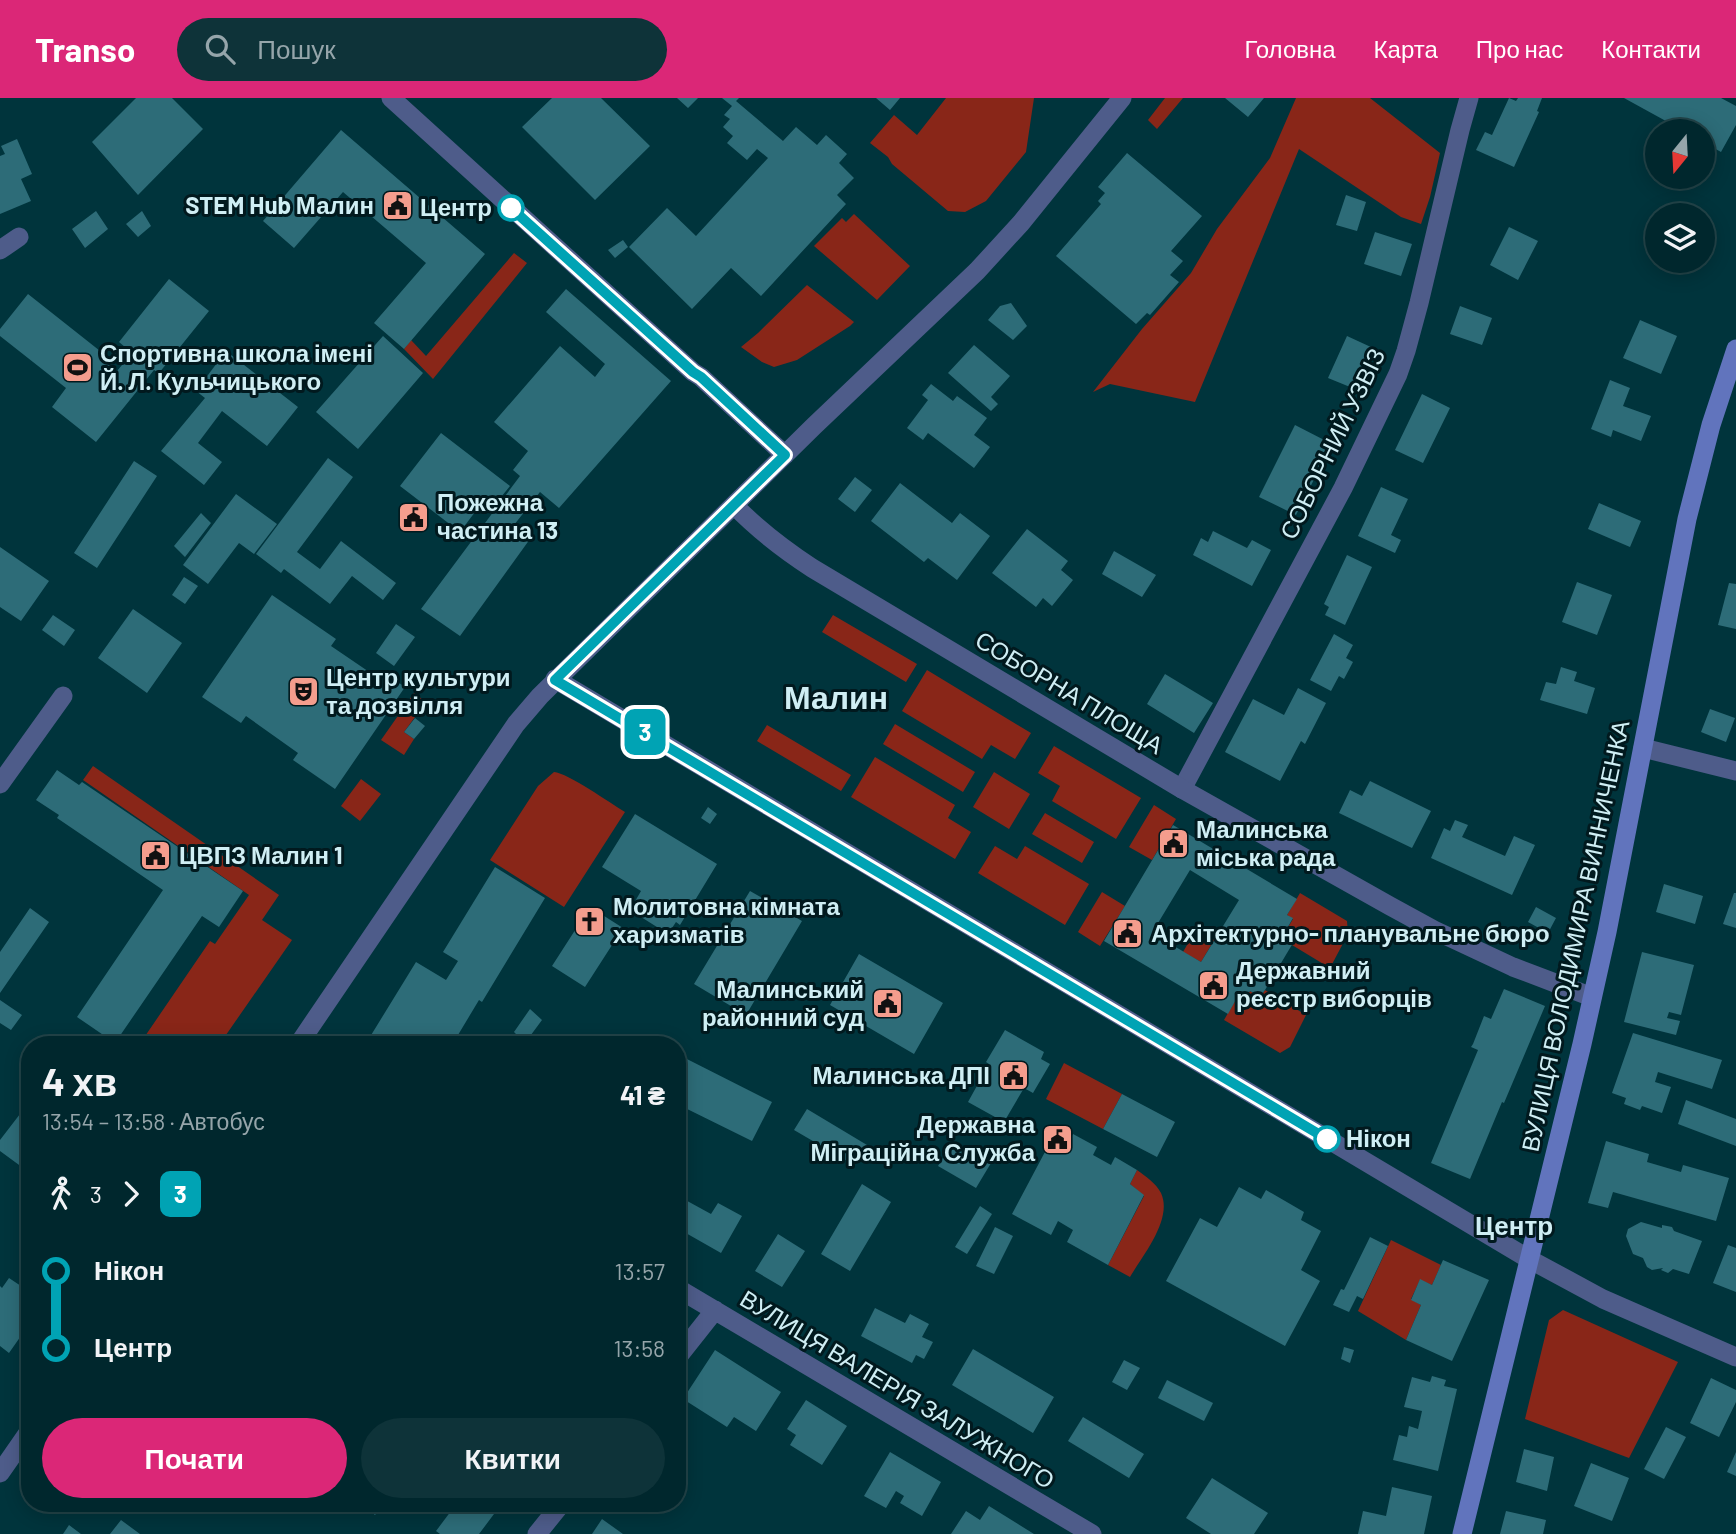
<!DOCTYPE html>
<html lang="uk">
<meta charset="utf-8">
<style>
:root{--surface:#00272d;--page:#0e3339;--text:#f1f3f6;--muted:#95a5aa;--line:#224449;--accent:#db2777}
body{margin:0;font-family:Barlow,sans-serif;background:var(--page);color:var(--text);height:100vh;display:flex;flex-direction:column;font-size:26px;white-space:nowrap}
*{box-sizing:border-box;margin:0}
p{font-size:23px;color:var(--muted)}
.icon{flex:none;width:38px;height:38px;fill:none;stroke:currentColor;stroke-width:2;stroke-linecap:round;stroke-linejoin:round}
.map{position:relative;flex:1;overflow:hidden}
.drawer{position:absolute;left:21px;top:938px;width:665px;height:476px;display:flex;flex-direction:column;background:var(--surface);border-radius:28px;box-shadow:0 4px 18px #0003,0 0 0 2px var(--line)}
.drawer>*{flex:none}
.badge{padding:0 14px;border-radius:10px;font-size:24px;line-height:46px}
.needle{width:46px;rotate:198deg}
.fabs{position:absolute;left:1645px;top:21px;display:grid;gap:14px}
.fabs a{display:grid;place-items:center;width:70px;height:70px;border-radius:50%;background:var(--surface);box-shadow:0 4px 18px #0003,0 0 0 2px var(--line);font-size:35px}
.map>.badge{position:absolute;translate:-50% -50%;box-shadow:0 0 0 4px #fff}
.legs{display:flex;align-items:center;gap:10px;height:77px;padding:0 21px;font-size:23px}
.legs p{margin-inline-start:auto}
.headline{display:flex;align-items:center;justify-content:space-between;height:119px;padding:0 21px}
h1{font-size:38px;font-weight:700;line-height:52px}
.button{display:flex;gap:14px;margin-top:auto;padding:14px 21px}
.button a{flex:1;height:80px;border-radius:42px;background:var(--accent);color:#fff;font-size:28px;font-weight:700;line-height:80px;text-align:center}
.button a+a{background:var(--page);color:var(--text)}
ul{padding:0 21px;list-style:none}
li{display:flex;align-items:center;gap:24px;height:77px;font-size:26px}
li i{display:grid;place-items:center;width:10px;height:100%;margin:0 9px;background:currentColor}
li i::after{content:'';width:18px;height:18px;margin:-9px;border:5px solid;border-radius:50%;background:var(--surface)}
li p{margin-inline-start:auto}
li:first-child i{background:linear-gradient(#0000 50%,currentColor 0)}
li:last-child i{background:linear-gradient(currentColor 50%,#0000 0)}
header{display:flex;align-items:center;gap:42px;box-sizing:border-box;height:98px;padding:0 35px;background:var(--accent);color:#fff}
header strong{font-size:33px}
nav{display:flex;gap:38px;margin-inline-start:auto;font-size:24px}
.search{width:490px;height:63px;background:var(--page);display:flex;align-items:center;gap:18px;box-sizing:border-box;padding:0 24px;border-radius:38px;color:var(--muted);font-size:26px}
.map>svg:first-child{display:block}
.green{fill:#892618}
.building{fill:#2d6c78;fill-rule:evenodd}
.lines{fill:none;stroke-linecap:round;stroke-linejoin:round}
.minor{stroke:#4e5c8a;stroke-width:19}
.tertiary{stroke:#4e5c8a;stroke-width:19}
.secondary{stroke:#6174bd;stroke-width:19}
.line-1-casing{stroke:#fff;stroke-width:16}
.line-1{stroke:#00a3b4;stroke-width:10}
.stop-1-dot{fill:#fff;stroke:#00a3b4;stroke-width:3.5}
.labels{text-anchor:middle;stroke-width:6;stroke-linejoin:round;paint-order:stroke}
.poi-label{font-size:24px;font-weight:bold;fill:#cfeef4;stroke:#01191e;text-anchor:start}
.stop-label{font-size:24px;font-weight:bold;fill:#cfeef4;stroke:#01191e;text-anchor:end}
.street-label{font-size:24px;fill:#cfeef4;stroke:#01191e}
.neighbourhood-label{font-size:26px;font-weight:bold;fill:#cfeef4;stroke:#01191e}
.district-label{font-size:32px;font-weight:bold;fill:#cfeef4;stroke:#01191e}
</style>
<header>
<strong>Transo</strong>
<div class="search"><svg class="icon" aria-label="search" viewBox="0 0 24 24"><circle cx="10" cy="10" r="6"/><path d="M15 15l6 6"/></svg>Пошук</div>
<nav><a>Головна</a><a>Карта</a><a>Про нас</a><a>Контакти</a></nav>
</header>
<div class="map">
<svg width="1736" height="1436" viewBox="0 0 1736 1436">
<rect width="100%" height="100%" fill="#00343c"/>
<path class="green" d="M946,0H1034L1026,54L986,103L965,114L948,113L892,66L888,59L870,45L894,17L917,37Z
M1165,0H1183L1157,31L1148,22Z
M1296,0H1370L1440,55L1430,99L1421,126L1401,119L1299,51L1195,304L1110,286L1093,294L1142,231L1191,175L1217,131L1270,60Z
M854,116L910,168L877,202L814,148L842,120L846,124Z
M514,155L527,165L433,281L404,251L411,242L426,258Z
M807,187L854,224L850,228L797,262L774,269L762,264L741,249L758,235Z
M833,517L917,566L906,584L822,534Z
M927,572L1031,635L1015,661L991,647L982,661L902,613Z
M414,595L426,604L404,634L414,641L404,657L381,642Z
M895,626L975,674L963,694L883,646Z
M767,627L851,677L841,693L757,643Z
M1054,648L1141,700L1116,741L1052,703L1060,688L1038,675Z
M875,659L955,707L948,720L971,734L955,761L851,699Z
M93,668L279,797L262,822L292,842L219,947H139L210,843L215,846L249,797L83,682Z
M554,674C568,675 610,705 625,714L564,809L490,762L538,688Z
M994,674L1030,696L1009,731L973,709Z
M361,681L381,696L360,723L341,708Z
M1154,707L1176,721L1152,762L1129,749Z
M1045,715L1094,744L1082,765L1032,736Z
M995,748L1017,761L1025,748L1089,786L1065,827L978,775Z
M1102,794L1125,808L1100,848L1078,834Z
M1300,795L1347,823L1348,836L1330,870L1292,847L1296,840L1285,834L1293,821L1287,817Z
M1198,828L1216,839L1201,864L1183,854Z
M1265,892L1306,917L1290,949L1280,955L1224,922L1238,898L1244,902L1250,893L1260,899Z
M1064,965L1122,996L1103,1031L1046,1001Z
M1137,1072C1145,1078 1156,1085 1161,1095C1173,1121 1143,1157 1130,1179L1108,1167L1144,1098L1130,1086Z
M1391,1142L1441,1167L1432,1187L1420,1182L1411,1201L1421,1207L1406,1242L1358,1213Z
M1563,1212L1678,1264L1629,1360L1525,1321L1549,1222Z"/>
<path class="building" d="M136,0H172L203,31L138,97L92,44Z
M552,0H601L650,48L595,102L522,29Z
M677,0H698L688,10Z
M722,0H739L736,3L783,43L796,29L817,47L826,37L847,56L839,65L854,80L837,97L846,106L761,198L731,170L692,211L629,149L667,110L696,138L768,60L757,51L747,62L727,45L733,38L723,29L730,21L724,17L732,8Z
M876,0H900L890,12Z
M1225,0H1264L1248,19Z
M1509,0L1516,3L1518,0H1542L1537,13L1539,14L1514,69L1476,52L1485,34L1492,37Z
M1624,0H1721L1736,8V27L1721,54L1703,44V33H1684Z
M341,32L485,156L404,251L374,225L426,165L343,94L294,150L263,123Z
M17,41L32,76L21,81L31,103L0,116V58L5,56L1,48Z
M1127,55L1202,118L1171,153L1183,163L1170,177L1179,184L1150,217L1147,215L1136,226L1056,158L1101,106L1098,103L1105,95L1098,89Z
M1346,97L1366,104L1357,133L1336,127Z
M96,113L108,131L85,150L72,131Z
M142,113L151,128L138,139L126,126Z
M1509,129L1538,143L1518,182L1490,167Z
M1375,134L1412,146L1401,178L1364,166Z
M623,142L628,149L615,160L608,152Z
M169,181L209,213L159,275L154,272L96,344L52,309L66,290L0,238V231L28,196L114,264L111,269L117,273L132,255L119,244Z
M566,191L671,283L559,410L540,394L514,427L530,441L460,538L421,511L520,378L513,372L528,353L494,324L560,248L595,279L605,266L546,214Z
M1011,205L1027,228L1013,242L988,222L1000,208Z
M1460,208L1492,220L1482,247L1450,236Z
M1640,222L1677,238L1661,276L1623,260Z
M383,238L423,275L358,351L316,314Z
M1347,238L1373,250L1355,291L1328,280Z
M974,247L1010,278L991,299L998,306L991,313L948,275Z
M226,253L298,309L267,348L222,313L198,345L222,364L204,387L161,353L205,300L196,293Z
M1610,282L1630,290L1623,308L1651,318L1641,343L1613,332L1611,339L1591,331Z
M931,286L953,303L957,298L987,320L974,337L990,349L974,370L928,335L923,342L907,330L928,302L922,297Z
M1422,296L1450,310L1423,365L1395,352Z
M1295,327L1332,346L1296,417L1259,399Z
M441,335L510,388L493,409L484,402L460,434L400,388Z
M328,360L353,379L297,454L320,471L341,443L396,485L383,502L352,478L330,506L284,471L281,475L256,456Z
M134,363L157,378L97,470L74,455Z
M855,379L872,392L855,414L838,401Z
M900,385L952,425L960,415L990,438L957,482L928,460L924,464L871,423Z
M1381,389L1408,401L1391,437L1401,442L1395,455L1358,438Z
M236,396L277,426L254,456L239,445L208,486L183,467Z
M1599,405L1641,423L1630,449L1588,431Z
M201,415L211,425L185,459L174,448Z
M1027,431L1068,463L1061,472L1073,482L1052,508L1043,500L1036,509L992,475Z
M1213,433L1247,450L1252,442L1271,452L1252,488L1193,457L1201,440L1208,444Z
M0,449L49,483L21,523L0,509Z
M1114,453L1156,477L1142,499L1102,476Z
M1347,457L1372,469L1345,527L1325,517L1329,509L1324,506Z
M184,479L198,488L185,506L172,497Z
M1577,484L1612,497L1597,537L1562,524Z
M1729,485L1736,486V531L1718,527Z
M272,497L336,541L331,548L381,582L386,576L405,589L335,691L293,662L298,655L246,618L241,625L202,599Z
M133,511L182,545L147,595L98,560Z
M53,517L75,532L64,548L42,532Z
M396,526L415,539L394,568L376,555Z
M1334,536L1353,547L1346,560L1353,564L1344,581L1339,578L1331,593L1310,582Z
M1561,569L1577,574L1574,583L1595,590L1587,616L1540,602L1546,584L1556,586Z
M1165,576L1213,605L1194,635L1147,606Z
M1298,590L1326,605L1305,646L1301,643L1280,683L1225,654L1253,601L1284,617Z
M1710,611L1735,620L1726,644L1701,634Z
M415,620L425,628L414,641L404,634Z
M57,672L79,687L82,684L243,793L219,829L202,818L115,945L77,919L163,792L57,720L59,717L36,702Z
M1370,683L1431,713L1412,750L1339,715L1350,692L1362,698Z
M708,709L717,716L710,726L701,720Z
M635,716L717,766L680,827L676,824L668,836L630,812L641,793L602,769Z
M1455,722L1468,727L1462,739L1505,758L1514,738L1535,747L1512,797L1431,760L1444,730L1450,733Z
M1173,727L1297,801L1287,817L1293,820L1285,834L1296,840L1265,892L1260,899L1250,893L1244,902L1238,898L1228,916L1104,843ZM1190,772L1239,802L1201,864L1152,835Z
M495,769L545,800L482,904L479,902L452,947H365L416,864L446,882L458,863L443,854Z
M1664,786L1703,798L1695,826L1656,814Z
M750,793L802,823L746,917L694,886Z
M1734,795H1736V830L1723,826Z
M590,809L623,830L585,889L552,868Z
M1536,809L1556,820L1548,835L1528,824Z
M30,810L49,824L0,895V854Z
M1642,854L1694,867L1681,917L1669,914L1667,920L1680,923L1676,937L1624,924Z
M859,856L943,905L914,956L830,907Z
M1504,891L1545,908L1504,1005L1502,1004L1470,1081L1431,1065L1478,952L1471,949L1473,946L1484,918L1491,921Z
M0,902L22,917L11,932L0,925Z
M530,911L542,922L525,945L514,934Z
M1005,932L1044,954L1041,961L1050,966L1033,995L1024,990L1004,1024L968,1004L989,966L986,964Z
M1633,935L1722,962L1712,991L1658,974L1655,984L1671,989L1662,1015L1642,1008L1640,1012L1624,1006L1626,1000L1612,995Z
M677,956L772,1004L752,1043L677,1006Z
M1122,996L1175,1024L1157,1059L1103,1031Z
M1686,1002L1736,1021V1048L1678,1026Z
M30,1003V1075L0,1053V1042Z
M807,1011L867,1047L854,1067L794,1032Z
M1055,1035L1069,1043L1073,1036L1097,1049L1093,1057L1111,1067L1115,1059L1137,1072L1130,1086L1144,1097L1108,1167L1067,1144L1073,1132L1058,1123L1051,1137L1012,1116Z
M953,1043L991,1065L976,1090L938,1068Z
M1606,1043L1649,1056L1647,1064L1681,1074L1683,1067L1729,1080L1716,1123L1613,1094L1608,1110L1588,1105Z
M862,1086L891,1104L850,1173L821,1156Z
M1239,1089L1261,1101L1266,1092L1304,1114L1301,1122L1321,1133L1301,1172L1320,1183L1285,1248L1166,1183L1200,1120L1217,1129Z
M680,1099L711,1116L718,1105L742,1118L721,1155L677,1130V1103Z
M980,1108L992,1116L967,1156L955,1149Z
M1641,1124L1662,1130V1127L1672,1129L1674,1133L1702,1143L1689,1176L1673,1171L1668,1175L1661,1172L1663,1170L1652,1172L1647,1169L1643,1160L1633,1156L1626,1138L1628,1131Z
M995,1129L1013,1138L994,1176L976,1168Z
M778,1136L805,1153L782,1189L755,1173Z
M1370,1139L1388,1148L1363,1201L1357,1198L1349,1214L1333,1207L1341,1191L1344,1192Z
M1728,1147L1736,1150V1194L1713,1185Z
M1443,1162L1489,1182L1452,1263L1406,1242L1421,1207L1411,1202L1420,1181L1432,1187Z
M9,1180L30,1194V1225L9,1255L0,1248V1188L2,1190Z
M875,1210L905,1225L910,1216L929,1226L922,1239L933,1244L924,1261L916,1257L912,1265L861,1238Z
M1344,1249L1354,1252L1350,1265L1341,1261Z
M973,1251L1054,1299L1033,1335L952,1287Z
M715,1252L781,1294L756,1333L734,1319L727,1329L683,1301Z
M1124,1262L1140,1270L1127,1292L1112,1284Z
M1432,1278L1446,1282L1444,1288L1457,1291L1438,1373L1393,1362L1399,1337L1407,1339L1409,1328L1418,1331L1422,1313L1404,1309L1412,1279L1430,1284Z
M1711,1280L1736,1292V1304L1719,1339L1690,1325Z
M1167,1282L1213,1305L1204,1323L1158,1300Z
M806,1302L847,1328L822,1367L790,1347L796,1337L787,1331Z
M1083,1319L1144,1356L1129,1380L1068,1343Z
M1666,1329L1686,1339L1664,1381L1644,1371Z
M1524,1351L1554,1359L1547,1393L1516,1384Z
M890,1354L941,1384L922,1418L900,1405L904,1398L896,1393L886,1410L864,1398Z
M1736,1354V1378L1727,1374Z
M1591,1365L1629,1380L1612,1423L1574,1408Z
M1212,1380L1268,1415L1254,1436H1211L1186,1420Z
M1392,1389L1432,1398L1424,1436H1358L1363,1413L1386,1418Z
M153,1405H174L167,1415Z
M190,1405H211L204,1415Z
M361,1405H385L375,1417Z
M457,1405H479L494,1416L479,1436H440L436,1433Z
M989,1408L1034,1436H951L966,1413L980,1422Z
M1506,1413L1546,1422L1543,1436H1500Z
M602,1421L623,1436H592Z
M121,1422L140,1436H110Z
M69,1427L81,1436H63Z"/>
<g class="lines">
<path class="minor" d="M0,152L19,139
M1643,650L1736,673
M0,686L63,598
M1182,691L1343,390L1398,276L1406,253L1419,205L1460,32L1469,0
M677,1190L1092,1436
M677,1260L715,1212
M537,1436L562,1405"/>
<path class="tertiary" d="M391,0L693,274L701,279L785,357
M734,407C758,432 783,451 812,470L1182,691L1390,808L1434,832L1513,869L1592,899
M555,581L1529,1161L1603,1201L1736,1259
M298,947L516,626L540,598L814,328L977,173L1021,125L1122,0
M0,1375L30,1332"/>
<path class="secondary" d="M1462,1436L1582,946L1607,834L1687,421L1711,327L1736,251"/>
</g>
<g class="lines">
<defs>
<path id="line-1" d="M511,110L693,274L701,279L785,357L555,582L1327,1041"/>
</defs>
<use href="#line-1" class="line-1-casing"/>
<use href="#line-1" class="line-1"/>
</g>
<defs>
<symbol id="civic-square" viewBox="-11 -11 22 22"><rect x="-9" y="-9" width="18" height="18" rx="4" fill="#f49d8d" stroke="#01191e"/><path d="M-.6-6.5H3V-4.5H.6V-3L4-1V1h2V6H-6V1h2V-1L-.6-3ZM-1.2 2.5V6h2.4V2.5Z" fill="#111"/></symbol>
<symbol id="stadium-square" viewBox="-11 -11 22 22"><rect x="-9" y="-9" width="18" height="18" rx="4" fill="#f49d8d" stroke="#01191e"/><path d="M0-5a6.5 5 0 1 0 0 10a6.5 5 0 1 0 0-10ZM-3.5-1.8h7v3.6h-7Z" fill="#111"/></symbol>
<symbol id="theatre-square" viewBox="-11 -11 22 22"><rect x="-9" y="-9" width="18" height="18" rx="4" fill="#f49d8d" stroke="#01191e"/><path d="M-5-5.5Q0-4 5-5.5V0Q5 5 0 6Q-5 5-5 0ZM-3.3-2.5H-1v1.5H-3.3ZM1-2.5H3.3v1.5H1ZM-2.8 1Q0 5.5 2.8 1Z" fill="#111"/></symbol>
<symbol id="church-square" viewBox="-11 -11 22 22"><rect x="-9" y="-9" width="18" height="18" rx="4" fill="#f49d8d" stroke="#01191e"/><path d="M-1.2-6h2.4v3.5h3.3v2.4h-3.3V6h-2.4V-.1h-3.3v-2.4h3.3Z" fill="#111"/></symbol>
</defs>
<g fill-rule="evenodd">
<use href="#civic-square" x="380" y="90" width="35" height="35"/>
<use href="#stadium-square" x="60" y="252" width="35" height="35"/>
<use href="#civic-square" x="396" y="402" width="35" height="35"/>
<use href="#theatre-square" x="286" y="576" width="35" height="35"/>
<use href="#civic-square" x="1156" y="728" width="35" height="35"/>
<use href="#civic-square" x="138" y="740" width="35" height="35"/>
<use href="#church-square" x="572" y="806" width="35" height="35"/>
<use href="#civic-square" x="1110" y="818" width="35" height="35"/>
<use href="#civic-square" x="1196" y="870" width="35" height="35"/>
<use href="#civic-square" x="870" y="888" width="35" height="35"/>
<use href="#civic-square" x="996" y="960" width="35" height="35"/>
<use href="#civic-square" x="1040" y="1024" width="35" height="35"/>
</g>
<g class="stop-1-dot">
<circle cx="511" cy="110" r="12"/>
<circle cx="1327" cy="1041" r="12"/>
</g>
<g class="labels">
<g class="poi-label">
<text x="374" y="116" text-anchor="end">STEM Hub Малин</text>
<text x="100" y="264">Спортивна школа імені<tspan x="100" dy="28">Й. Л. Кульчицького</tspan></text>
<text x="437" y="413">Пожежна<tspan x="437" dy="28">частина 13</tspan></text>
<text x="326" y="588">Центр культури<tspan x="326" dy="28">та дозвілля</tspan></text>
<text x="1196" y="740">Малинська<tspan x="1196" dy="28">міська рада</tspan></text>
<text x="179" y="766">ЦВПЗ Малин 1</text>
<text x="613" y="817">Молитовна кімната<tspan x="613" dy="28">харизматів</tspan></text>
<text x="1151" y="844">Архітектурно- планувальне бюро</text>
<text x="1236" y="881">Державний<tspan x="1236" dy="28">реєстр виборців</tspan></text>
<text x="864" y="900" text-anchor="end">Малинський<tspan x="864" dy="28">районний суд</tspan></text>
<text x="990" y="986" text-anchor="end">Малинська ДПІ</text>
<text x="1035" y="1035" text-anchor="end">Державна<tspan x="1035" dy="28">Міграційна Служба</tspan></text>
</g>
<g class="stop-label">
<text x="492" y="118">Центр</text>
<text x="1346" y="1049" text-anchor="start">Нікон</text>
</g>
<g class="street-label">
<text transform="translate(1333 346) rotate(-64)" y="8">СОБОРНИЙ УЗВІЗ</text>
<text transform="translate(1069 595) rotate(31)" y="8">СОБОРНА ПЛОЩА</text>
<text transform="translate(1576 838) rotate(-78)" y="8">ВУЛИЦЯ ВОЛОДИМИРА ВИННИЧЕНКА</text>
<text transform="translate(897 1292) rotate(31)" y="8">ВУЛИЦЯ ВАЛЕРІЯ ЗАЛУЖНОГО</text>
</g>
<g class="neighbourhood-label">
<text x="1514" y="1137">Центр</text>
</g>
<g class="district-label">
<text x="836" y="611">Малин</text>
</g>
</g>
</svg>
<div class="fabs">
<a><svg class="needle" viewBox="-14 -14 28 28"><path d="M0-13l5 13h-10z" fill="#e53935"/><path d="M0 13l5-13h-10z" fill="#95a5aa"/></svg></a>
<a><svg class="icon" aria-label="layers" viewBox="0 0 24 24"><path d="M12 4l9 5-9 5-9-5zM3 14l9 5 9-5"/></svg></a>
</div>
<b class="badge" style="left:645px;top:634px;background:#00a3b4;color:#fff">3</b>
<section class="drawer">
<div class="headline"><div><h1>4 хв</h1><p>13:54 – 13:58 · Автобус</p></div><b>41 ₴</b></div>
<div class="legs"><svg class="icon" aria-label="walk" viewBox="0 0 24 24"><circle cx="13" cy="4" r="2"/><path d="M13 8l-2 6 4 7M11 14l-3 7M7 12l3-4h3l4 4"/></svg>3<svg class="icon" aria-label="forward" viewBox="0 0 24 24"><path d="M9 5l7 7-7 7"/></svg><b class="badge" style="background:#00a3b4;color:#fff">3</b></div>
<ul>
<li><i style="color:#00a3b4"></i><b>Нікон</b><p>13:57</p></li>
<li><i style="color:#00a3b4"></i><b>Центр</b><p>13:58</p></li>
</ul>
<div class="button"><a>Почати</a><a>Квитки</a></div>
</section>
</div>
